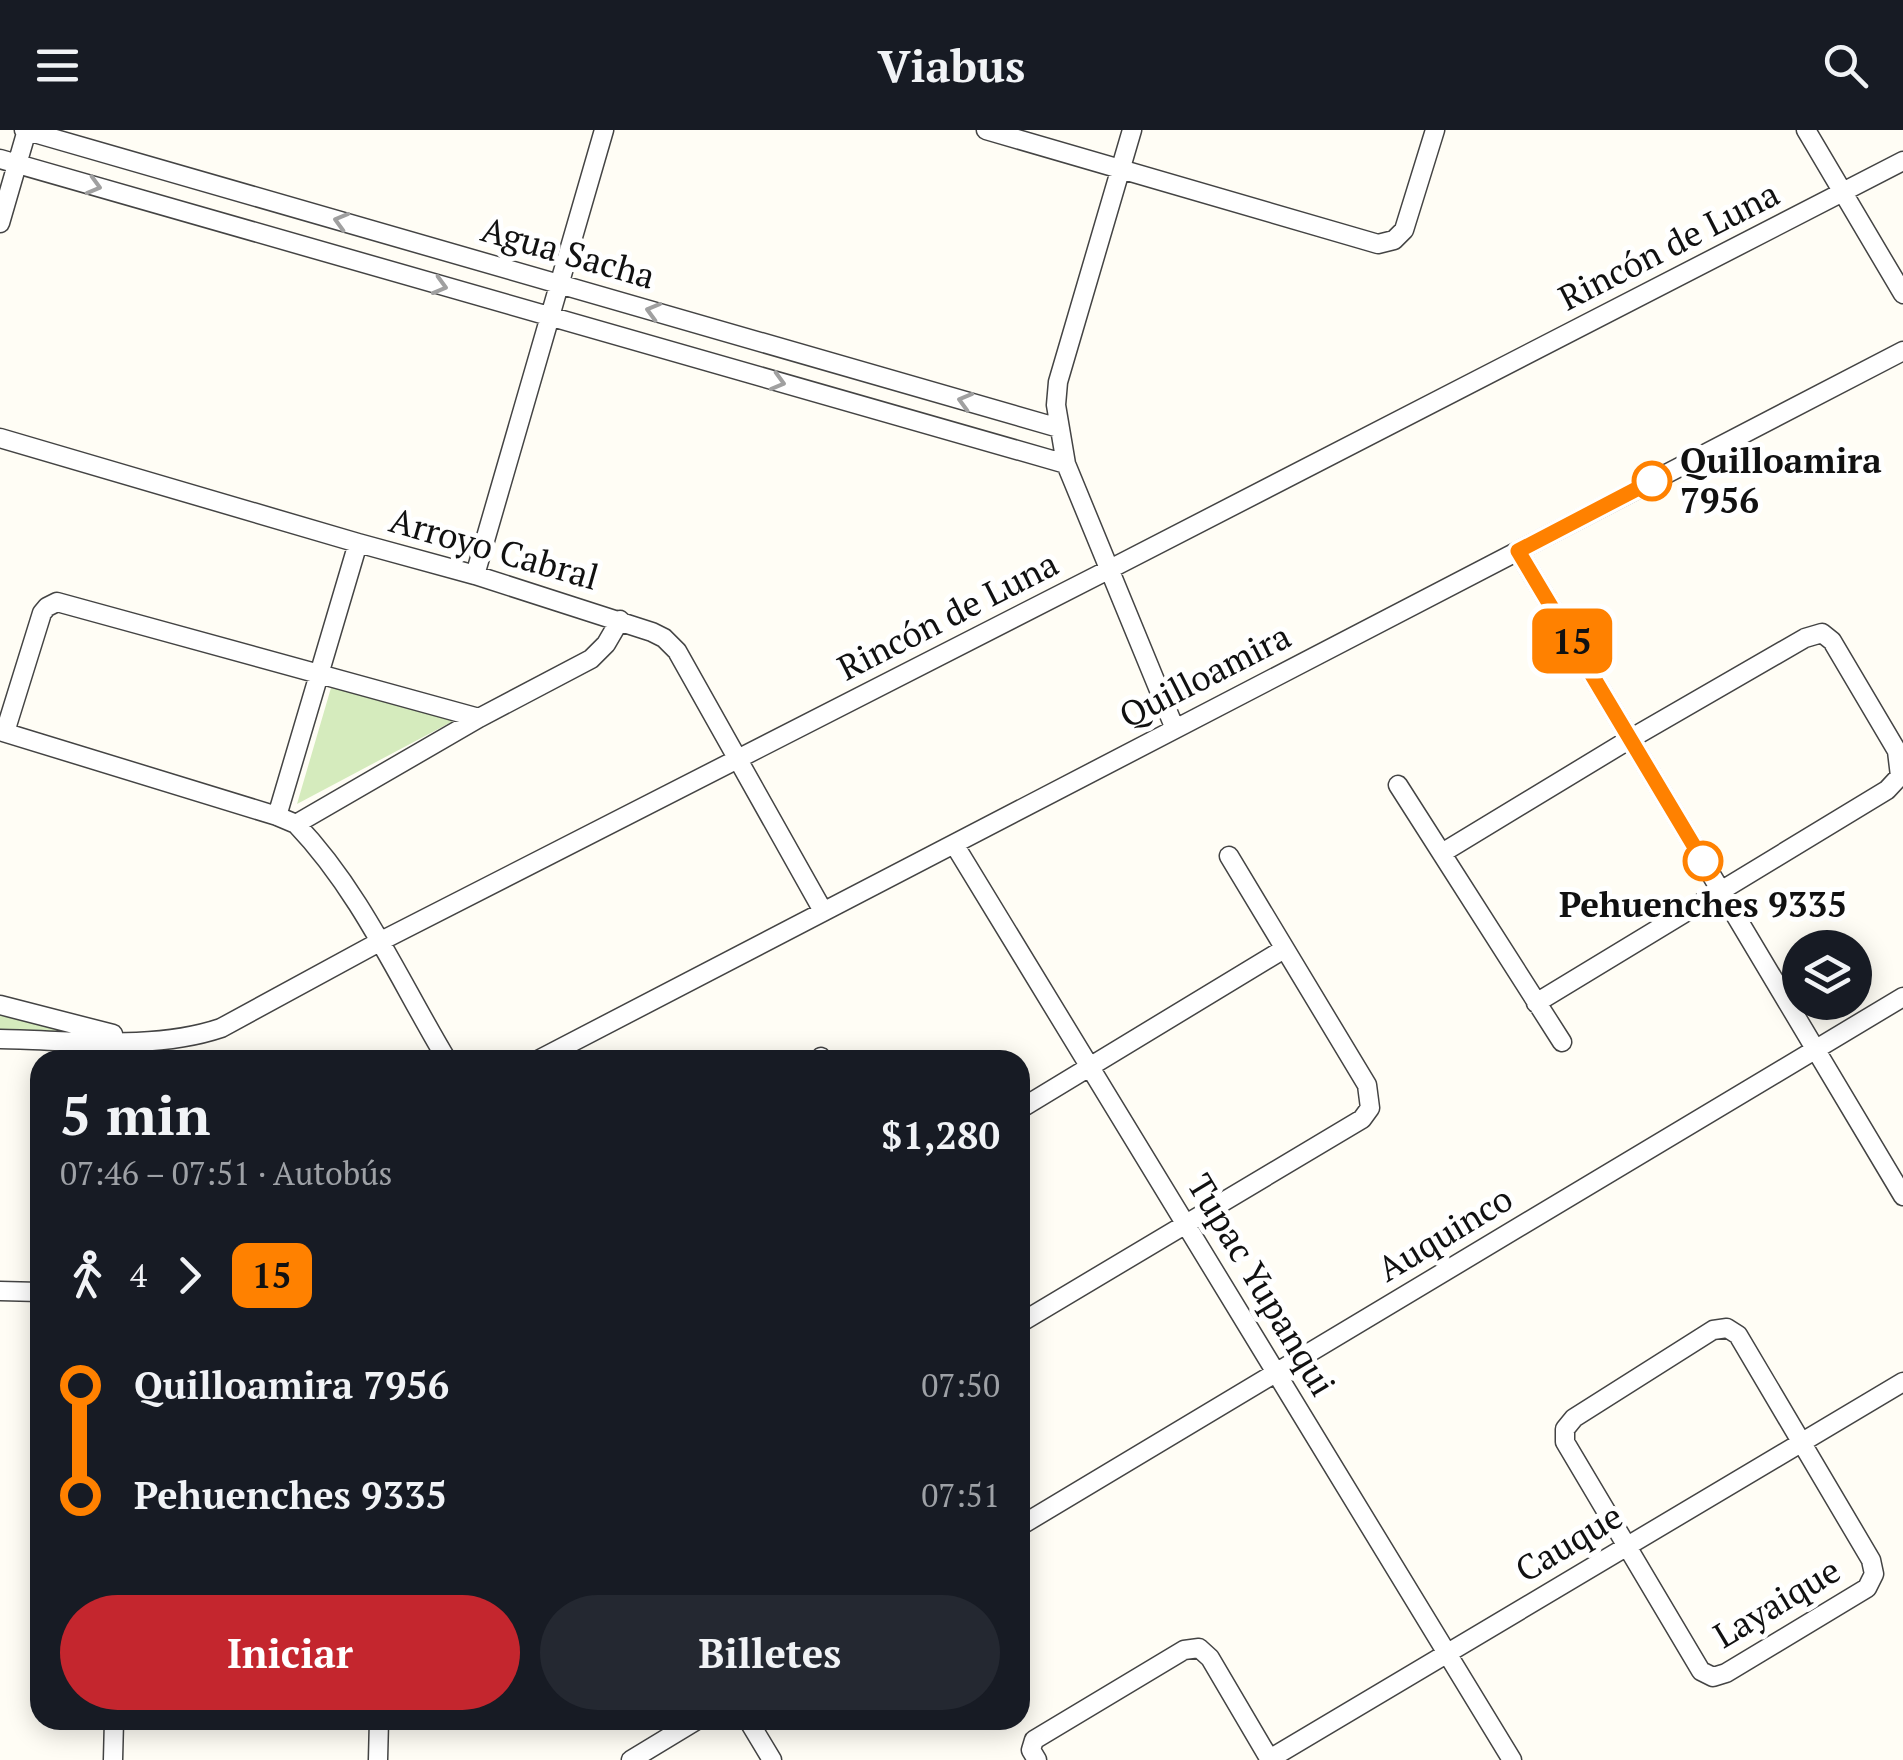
<!DOCTYPE html>
<html lang="es">
<meta charset="utf-8">
<style>
:root{--surface:#171b24;--page:#242831;--text:#f1f3f6;--muted:#9ea1a6;--accent:#c4262e}
body{margin:0;font-family:"PT Serif",serif;background:var(--page);color:var(--text);height:100vh;display:flex;flex-direction:column;font-size:38px;white-space:nowrap}
*{box-sizing:border-box;margin:0}
p{font-size:32px;color:var(--muted)}
.icon{flex:none;width:55px;height:55px;fill:none;stroke:currentColor;stroke-width:2;stroke-linecap:round;stroke-linejoin:round}
.map{position:relative;flex:1;overflow:hidden}
.sheet{position:absolute;left:30px;top:920px;width:1000px;height:680px;display:flex;flex-direction:column;background:var(--surface);border-radius:30px;box-shadow:0 5px 25px #0003}
.sheet>*{flex:none}
.badge{padding:0 20px;border-radius:15px;font-size:35px;line-height:65px}
.buttons{position:absolute;left:1782px;top:800px;display:grid;gap:20px}
.buttons a{display:grid;place-items:center;width:90px;height:90px;border-radius:50%;background:var(--surface);box-shadow:0 5px 25px #0003;font-size:50px}
.map>.badge{position:absolute;translate:-50% -50%;box-shadow:0 0 0 5px #fff}
.legs{display:flex;align-items:center;gap:15px;height:110px;padding:0 30px;font-size:32px}
.legs p{margin-inline-start:auto}
.summary{display:flex;align-items:center;justify-content:space-between;height:170px;padding:0 30px}
h1{font-size:55px;font-weight:700;line-height:75px}
.button{display:flex;gap:20px;margin-top:auto;padding:20px 30px}
.button a{flex:1;height:115px;border-radius:60px;background:var(--accent);color:#fff;font-size:40px;font-weight:700;line-height:115px;text-align:center}
.button a+a{background:var(--page);color:var(--text)}
ul{padding:0 30px;list-style:none}
li{display:flex;align-items:center;gap:35px;height:110px;font-size:38px}
li i{display:grid;place-items:center;width:15px;height:100%;margin:0 12px;background:currentColor}
li i::after{content:'';width:25px;height:25px;margin:-12px;border:8px solid;border-radius:50%;background:var(--surface)}
li p{margin-inline-start:auto}
li:first-child i{background:linear-gradient(#0000 50%,currentColor 0)}
li:last-child i{background:linear-gradient(currentColor 50%,#0000 0)}
header{display:flex;justify-content:space-between;align-items:center;height:130px;padding:0 30px;background:var(--surface);font-size:45px;font-weight:700}
.map>svg:first-child{display:block}
.green{fill:#d5ebbd}
.lines{fill:none;stroke-linecap:round;stroke-linejoin:round}
.minor-casing{stroke:#444;stroke-width:21}
.minor{stroke:#fff;stroke-width:18}
.oneway{stroke:#a0a0a0}
.line-1-casing{stroke:#fff;stroke-width:22}
.line-1{stroke:#ff8100;stroke-width:15}
.stop-1-dot{fill:#fff;stroke:#ff8100;stroke-width:5}
.labels{text-anchor:middle;stroke-width:10;stroke-linejoin:round;paint-order:stroke}
.street-label{font-size:35px;fill:#111;stroke:#fff}
.stop-label{font-size:35px;font-weight:bold;fill:#111;stroke:#fff;text-anchor:start}
</style>
<header><svg class="icon" aria-label="menu" viewBox="0 0 24 24"><path d="M4 6h16M4 12h16M4 18h16"/></svg>Viabus<svg class="icon" aria-label="search" viewBox="0 0 24 24"><circle cx="10" cy="10" r="6"/><path d="M15 15l6 6"/></svg></header>
<div class="map">
<svg width="1903" height="1630" viewBox="0 0 1903 1630">
<rect width="100%" height="100%" fill="#fffdf5"/>
<path class="green" d="M333,551L457,589L297,674Z
M0,882L116,912L0,907Z"/>
<g class="lines">
<defs>
<path id="minor" d="M24,0L1059,298
M986,0L1378,114L1394,110L1404,100L1435,0
M1132,0L1058,252L1056,275L1066,334L1175,599
M1806,0L1903,164
M0,29L1066,334
M0,93L27,0
M0,308L358,413L475,445L652,502L664,508L677,521L823,781
M1518,421L1903,1066
M475,445L604,0
M0,601L277,686L296,694L479,588
M5,602L42,483L47,477L57,472L479,588L591,529L606,514L620,490
M1398,655L1562,912
M277,686L358,413
M296,694C361,762 399,850 447,930
M954,714L1512,1630
M1442,723L1630,609L1805,508L1822,503L1832,511L1897,621L1900,646L1887,660L1536,873
M0,875L113,904
M0,909C71,910 153,921 221,898L381,811L1110,439L1903,31
M821,927L823,930
M538,930L1903,221
M1020,979L1284,819
M0,1161L40,1162
M1020,1193L1362,989L1370,978L1367,955L1229,726
M1727,1198L1738,1205L1871,1430L1874,1444L1867,1458L1726,1543L1713,1547L1701,1541L1565,1312V1299L1574,1288L1713,1200Z
M1020,1396L1903,867
M748,1590L772,1630
M113,1630L114,1590
M378,1630L379,1590
M631,1630L697,1590
M1037,1630L1031,1620L1034,1610L1184,1520L1199,1518L1210,1528L1270,1630
M1268,1630L1903,1252"/>
</defs>
<use href="#minor" class="minor-casing"/>
<use href="#minor" class="minor"/>
</g>
<defs><path id="oneway-chevron" d="M-2-3.5L2.5 0L-2 3.5" fill="none" stroke-width="1.6" stroke-linecap="round" stroke-linejoin="round" transform="scale(2.5)"/></defs>
<g class="oneway">
<use href="#oneway-chevron" transform="translate(94 56) rotate(16)"/>
<use href="#oneway-chevron" transform="translate(341 91) rotate(-164)"/>
<use href="#oneway-chevron" transform="translate(440 156) rotate(16)"/>
<use href="#oneway-chevron" transform="translate(653 181) rotate(-164)"/>
<use href="#oneway-chevron" transform="translate(778 252) rotate(16)"/>
<use href="#oneway-chevron" transform="translate(965 271) rotate(-164)"/>
</g>
<g class="lines">
<defs>
<path id="line-1" d="M1652,351L1518,421L1703,731"/>
</defs>
<use href="#line-1" class="line-1-casing"/>
<use href="#line-1" class="line-1"/>
</g>
<g class="stop-1-dot">
<circle cx="1652" cy="351" r="18"/>
<circle cx="1703" cy="731" r="18"/>
</g>
<g class="labels">
<g class="street-label">
<text transform="translate(1669 116) rotate(-27)" y="12">Rincón de Luna</text>
<text transform="translate(568 123) rotate(16)" y="12">Agua Sacha</text>
<text transform="translate(494 419) rotate(16)" y="12">Arroyo Cabral</text>
<text transform="translate(948 486) rotate(-27)" y="12">Rincón de Luna</text>
<text transform="translate(1205 546) rotate(-27)" y="12">Quilloamira</text>
<text transform="translate(1445 1104) rotate(-31)" y="12">Auquinco</text>
<text transform="translate(1261 1155) rotate(59)" y="12">Tupac Yupanqui</text>
<text transform="translate(1569 1413) rotate(-31)" y="12">Cauque</text>
<text transform="translate(1777 1473) rotate(-31)" y="12">Layaique</text>
</g>
<g class="stop-label">
<text x="1680" y="343">Quilloamira<tspan x="1680" dy="40">7956</tspan></text>
<text x="1703" y="787" text-anchor="middle">Pehuenches 9335</text>
</g>
</g>
</svg>
<div class="buttons">
<a><svg class="icon" aria-label="layers" viewBox="0 0 24 24"><path d="M12 4l9 5-9 5-9-5zM3 14l9 5 9-5"/></svg></a>
</div>
<b class="badge" style="left:1572px;top:511px;background:#ff8100;color:#111">15</b>
<section class="sheet">
<div class="summary"><div><h1>5 min</h1><p>07:46 – 07:51 · Autobús</p></div><b>$1,280</b></div>
<div class="legs"><svg class="icon" aria-label="walk" viewBox="0 0 24 24"><circle cx="13" cy="4" r="2"/><path d="M13 8l-2 6 4 7M11 14l-3 7M7 12l3-4h3l4 4"/></svg>4<svg class="icon" aria-label="forward" viewBox="0 0 24 24"><path d="M9 5l7 7-7 7"/></svg><b class="badge" style="background:#ff8100;color:#111">15</b></div>
<ul>
<li><i style="color:#ff8100"></i><b>Quilloamira 7956</b><p>07:50</p></li>
<li><i style="color:#ff8100"></i><b>Pehuenches 9335</b><p>07:51</p></li>
</ul>
<div class="button"><a>Iniciar</a><a>Billetes</a></div>
</section>
</div>
